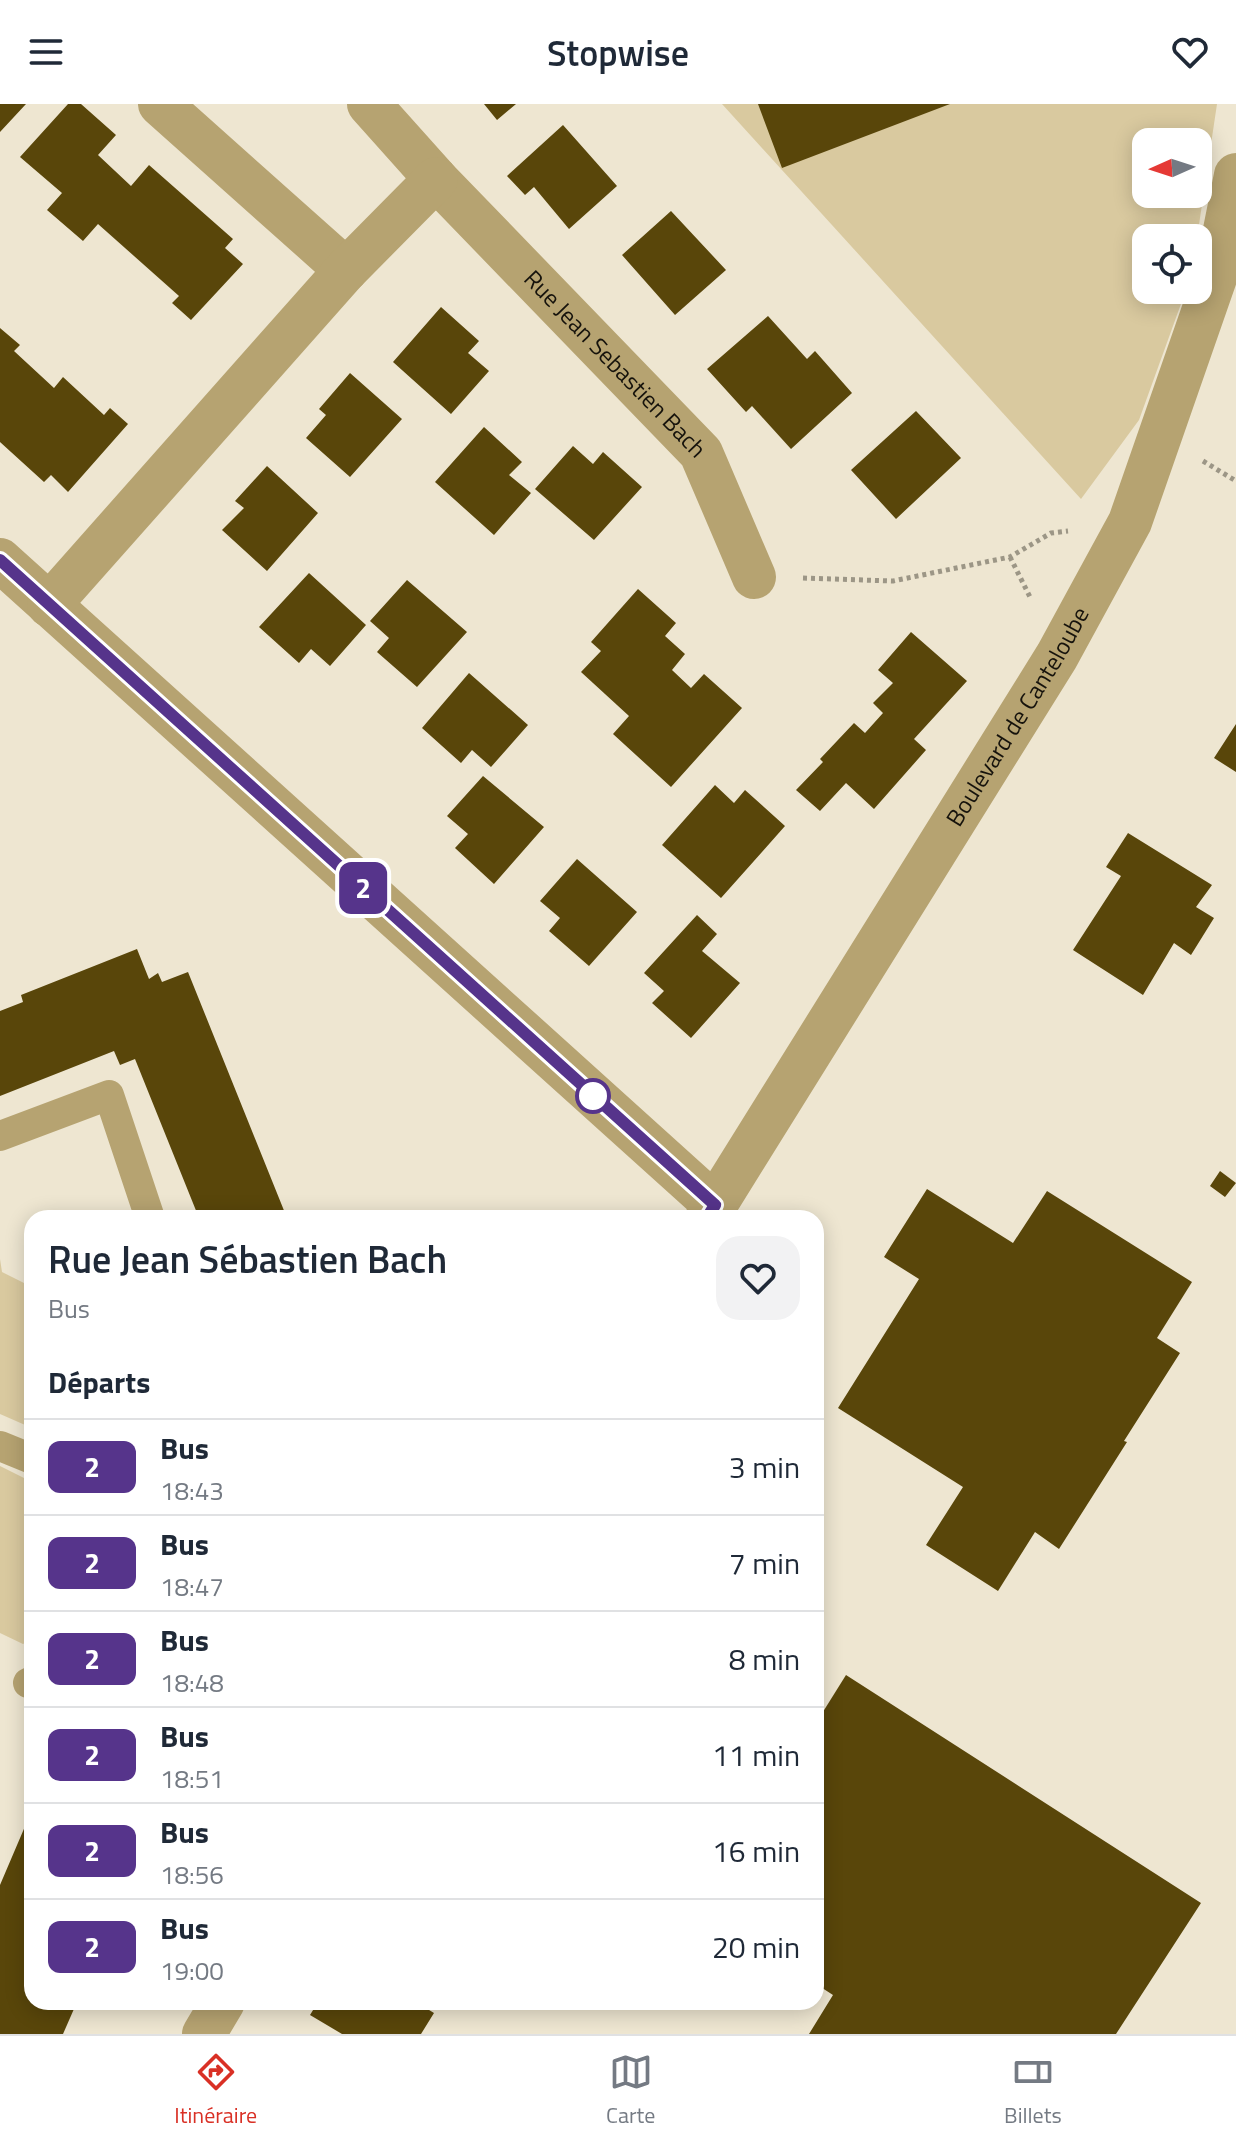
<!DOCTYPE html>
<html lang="fr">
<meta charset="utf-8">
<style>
:root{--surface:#fff;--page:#f2f2f3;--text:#1f2937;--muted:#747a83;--line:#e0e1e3;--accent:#d93025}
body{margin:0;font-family:"Titillium Web",sans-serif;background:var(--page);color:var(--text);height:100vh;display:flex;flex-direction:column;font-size:30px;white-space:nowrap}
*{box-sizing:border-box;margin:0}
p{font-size:26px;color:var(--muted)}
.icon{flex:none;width:44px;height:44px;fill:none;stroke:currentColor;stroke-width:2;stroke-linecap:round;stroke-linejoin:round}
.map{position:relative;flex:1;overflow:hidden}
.drawer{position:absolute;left:24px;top:1106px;width:800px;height:800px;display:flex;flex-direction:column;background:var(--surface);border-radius:24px;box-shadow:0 4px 20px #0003}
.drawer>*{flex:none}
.badge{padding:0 16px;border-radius:12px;font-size:28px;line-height:52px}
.needle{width:52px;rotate:267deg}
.buttons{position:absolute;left:1132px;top:24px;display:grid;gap:16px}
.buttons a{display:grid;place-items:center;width:80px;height:80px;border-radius:16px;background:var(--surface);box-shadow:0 4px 20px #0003;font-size:40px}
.map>.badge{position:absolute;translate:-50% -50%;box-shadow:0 0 0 4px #fff}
h2{padding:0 24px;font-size:30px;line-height:72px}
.round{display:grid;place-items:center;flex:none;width:84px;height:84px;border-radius:24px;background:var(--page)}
.summary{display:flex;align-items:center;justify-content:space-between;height:136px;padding:0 24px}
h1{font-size:38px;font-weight:600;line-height:60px}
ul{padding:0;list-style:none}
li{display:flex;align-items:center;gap:24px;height:96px;padding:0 24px;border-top:2px solid var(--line)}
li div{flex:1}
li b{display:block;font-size:30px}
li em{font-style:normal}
li .badge{min-width:88px;font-weight:700;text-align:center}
header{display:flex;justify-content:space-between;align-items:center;height:104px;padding:0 24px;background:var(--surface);font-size:36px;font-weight:600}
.menu{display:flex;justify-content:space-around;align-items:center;height:112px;border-top:2px solid var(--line);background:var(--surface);font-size:22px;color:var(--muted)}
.menu a{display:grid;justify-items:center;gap:4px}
.menu .current{color:var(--accent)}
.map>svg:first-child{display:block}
.green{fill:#d9c99f;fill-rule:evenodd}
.building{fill:#59460a}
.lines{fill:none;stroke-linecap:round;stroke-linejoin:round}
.path{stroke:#9c9686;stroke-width:5;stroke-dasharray:4 4;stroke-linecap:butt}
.service{stroke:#b6a371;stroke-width:30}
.minor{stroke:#b6a371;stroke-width:44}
.line-casing{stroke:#fff;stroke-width:18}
.line{stroke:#56348b;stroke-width:12}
.stop-dot{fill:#fff;stroke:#56348b;stroke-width:4}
.labels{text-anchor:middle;stroke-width:8;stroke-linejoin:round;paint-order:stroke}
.street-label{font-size:24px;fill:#16130c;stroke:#eee6d1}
</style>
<header><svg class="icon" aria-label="menu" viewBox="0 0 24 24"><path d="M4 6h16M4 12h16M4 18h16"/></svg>Stopwise<svg class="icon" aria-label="heart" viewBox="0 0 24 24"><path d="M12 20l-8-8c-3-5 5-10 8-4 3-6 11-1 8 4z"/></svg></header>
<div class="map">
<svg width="1236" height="1930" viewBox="0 0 1236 1930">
<rect width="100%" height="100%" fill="#eee6d1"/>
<path class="green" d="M722,0H1217L1197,134H1146V186H1186L1139,316L1081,395ZM1146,38H1198V90H1146Z
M0,1155L2,1168L32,1183V1324L0,1310Z
M0,1362L32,1378V1535L23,1540L0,1529Z"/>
<path class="building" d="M0,0H26L0,28Z
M68,0H81L116,31L98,51L131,82L149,61L233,135L225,144L243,160L191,216L172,199L179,192L98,120L83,137L47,106L62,89L20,53Z
M484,0H516L497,16Z
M758,0H950L782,64Z
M563,21L617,82L569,125L534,83L525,91L507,72Z
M671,107L726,166L675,211L622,151Z
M441,203L479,237L468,249L489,267L451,310L393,258Z
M768,212L807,255L815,247L852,289L791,345L752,302L746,308L707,265Z
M0,224L20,241L14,247L54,284L63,273L104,311L110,304L128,320L68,388L51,371L44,378L0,338Z
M350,269L402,315L350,373L306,334L326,311L319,305Z
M916,307L961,354L896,415L851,366Z
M484,323L522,358L509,371L531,389L494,431L435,378Z
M573,342L593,360L603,348L642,383L594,436L535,385Z
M267,362L318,409L267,467L222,426L244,404L235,397Z
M309,469L366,521L330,562L311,545L299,559L259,523Z
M407,476L467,528L417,583L377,548L389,534L370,517Z
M638,485L676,519L665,532L685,550L672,566L691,584L704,570L742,604L671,683L613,630L629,612L581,568L601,547L591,538Z
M911,528L967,577L914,635L926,646L874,705L846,679L820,707L796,686L823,658L820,655L854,619L865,629L883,609L873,599L893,579L878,566Z
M469,569L528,621L491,663L472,646L461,659L422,624Z
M1236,620V668L1214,654Z
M483,672L544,723L494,780L455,744L468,730L447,712Z
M715,681L734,699L745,686L785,722L721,794L662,741Z
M1128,729L1212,781L1196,803L1214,814L1191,851L1174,839L1143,891L1073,846L1121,772L1106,763Z
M577,755L637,808L589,862L549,827L560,814L540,797Z
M697,811L717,830L702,847L740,879L691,934L652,899L664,887L644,869Z
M137,845L149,875L158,869L162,878L188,868L287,1114H199L135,955L120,961L114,947L0,992V907L23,898L21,891Z
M1220,1067L1236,1079L1225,1093L1210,1082Z
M927,1085L1013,1139L1047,1087L1192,1178L1157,1234L1180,1249L1124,1337L1127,1338L1059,1445L1035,1428L998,1487L926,1441L963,1383L838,1304L919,1175L884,1153Z
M846,1571L1201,1799L1116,1930H809L833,1891L816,1880V1619Z
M32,1706V1898H77L63,1930H0V1781Z
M318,1898H416L434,1909L421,1930H342L310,1911Z"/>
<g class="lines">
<path class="path" d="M1203,357L1236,377
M1010,453L1031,495
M803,474L893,477L1010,453L1051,429L1068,427"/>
<path class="service" d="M0,1032L109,991L150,1114
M0,1342L32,1355
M28,1579L32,1577"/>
<g class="minor">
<path d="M160,0L346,166"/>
<path id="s1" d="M369,0L436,75L701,349L754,473"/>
<path d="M0,456L715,1101"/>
<path d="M49,501L346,166L436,75"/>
<path id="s2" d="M707,1114L1057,552L1130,418L1216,171L1236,71"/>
<path d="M204,1930L223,1898"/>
</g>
</g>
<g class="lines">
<defs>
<path id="line" d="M0,456L715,1101L707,1114"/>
</defs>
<use href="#line" class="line-casing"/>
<use href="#line" class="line"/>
</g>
<circle class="stop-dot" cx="593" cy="992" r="16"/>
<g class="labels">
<g class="street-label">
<text dy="8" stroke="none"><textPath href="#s1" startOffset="358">Rue Jean Sebastien Bach</textPath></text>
<text dy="8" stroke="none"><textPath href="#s2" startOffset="590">Boulevard de Canteloube</textPath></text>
</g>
</g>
</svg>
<div class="buttons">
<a><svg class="needle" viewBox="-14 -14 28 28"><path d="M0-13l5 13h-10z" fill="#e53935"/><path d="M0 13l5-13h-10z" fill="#747a83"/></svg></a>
<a><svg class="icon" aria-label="locate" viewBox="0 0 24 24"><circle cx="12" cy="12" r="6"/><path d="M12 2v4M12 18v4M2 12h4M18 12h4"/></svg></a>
</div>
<b class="badge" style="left:363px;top:784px;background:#56348b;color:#fff">2</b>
<section class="drawer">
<div class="summary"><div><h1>Rue Jean Sébastien Bach</h1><p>Bus</p></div><a class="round"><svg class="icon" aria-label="heart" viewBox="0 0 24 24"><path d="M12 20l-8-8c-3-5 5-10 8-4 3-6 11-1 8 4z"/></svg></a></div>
<h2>Départs</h2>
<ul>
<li><span class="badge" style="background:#56348b;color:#fff">2</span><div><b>Bus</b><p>18:43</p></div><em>3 min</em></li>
<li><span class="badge" style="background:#56348b;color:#fff">2</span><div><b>Bus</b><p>18:47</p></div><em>7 min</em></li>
<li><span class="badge" style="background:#56348b;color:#fff">2</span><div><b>Bus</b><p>18:48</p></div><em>8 min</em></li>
<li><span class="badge" style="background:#56348b;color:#fff">2</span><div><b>Bus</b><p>18:51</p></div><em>11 min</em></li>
<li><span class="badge" style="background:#56348b;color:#fff">2</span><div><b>Bus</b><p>18:56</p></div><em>16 min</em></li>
<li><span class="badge" style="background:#56348b;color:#fff">2</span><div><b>Bus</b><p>19:00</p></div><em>20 min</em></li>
</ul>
</section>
</div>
<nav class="menu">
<a class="current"><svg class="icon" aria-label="directions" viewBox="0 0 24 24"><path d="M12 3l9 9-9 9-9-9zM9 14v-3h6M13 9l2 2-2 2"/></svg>Itinéraire</a>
<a><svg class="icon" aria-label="map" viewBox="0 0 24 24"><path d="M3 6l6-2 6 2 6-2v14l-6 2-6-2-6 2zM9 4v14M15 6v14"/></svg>Carte</a>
<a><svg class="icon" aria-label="tickets" viewBox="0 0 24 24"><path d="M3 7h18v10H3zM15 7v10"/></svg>Billets</a>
</nav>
